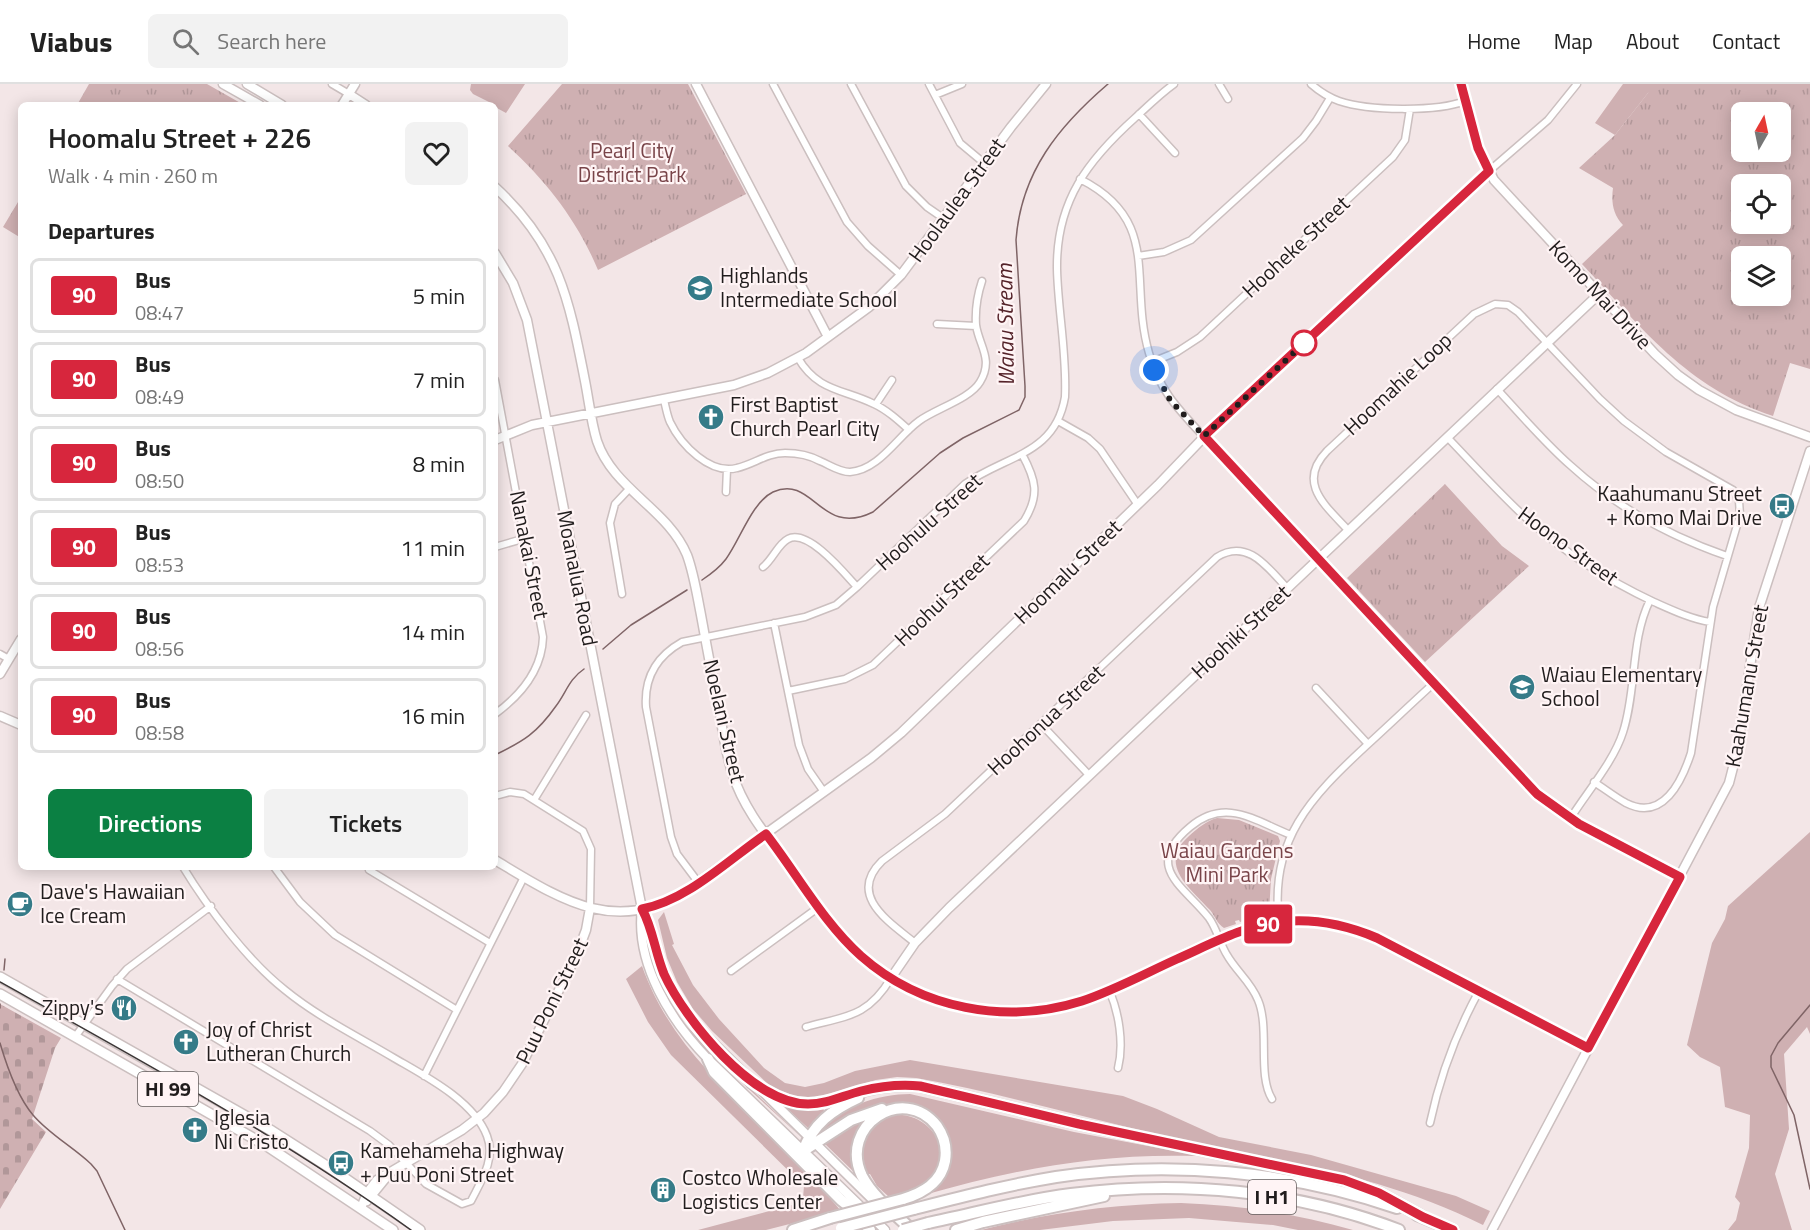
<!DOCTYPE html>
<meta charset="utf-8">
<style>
:root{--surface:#fff;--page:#f2f2f2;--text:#222;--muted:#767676;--line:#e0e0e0;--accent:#0b8043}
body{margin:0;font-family:"Titillium Web",sans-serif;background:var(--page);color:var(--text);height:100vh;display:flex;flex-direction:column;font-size:22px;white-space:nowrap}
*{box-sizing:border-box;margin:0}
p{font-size:20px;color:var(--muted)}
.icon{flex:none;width:33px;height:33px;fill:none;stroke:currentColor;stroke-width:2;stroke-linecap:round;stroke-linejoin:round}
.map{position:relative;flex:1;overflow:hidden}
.details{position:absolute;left:18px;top:18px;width:480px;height:768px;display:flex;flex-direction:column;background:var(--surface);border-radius:9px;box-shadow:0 3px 15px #0003}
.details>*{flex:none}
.badge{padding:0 12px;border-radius:4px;font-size:21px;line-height:39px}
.needle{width:39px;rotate:9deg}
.buttons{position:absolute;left:1731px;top:18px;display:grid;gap:12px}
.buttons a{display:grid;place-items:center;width:60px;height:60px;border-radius:9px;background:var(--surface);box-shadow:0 3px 15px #0003;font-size:30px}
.you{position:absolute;width:30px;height:30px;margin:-15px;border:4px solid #fff;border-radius:50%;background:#1a73e8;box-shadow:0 0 0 9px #1a73e833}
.map>.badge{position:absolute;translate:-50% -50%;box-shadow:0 0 0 3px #fff}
h2{padding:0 30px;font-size:22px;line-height:54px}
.round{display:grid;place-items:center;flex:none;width:63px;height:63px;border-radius:9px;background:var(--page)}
.overview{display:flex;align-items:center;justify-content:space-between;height:102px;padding:0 30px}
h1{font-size:28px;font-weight:600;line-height:45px}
.button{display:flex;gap:12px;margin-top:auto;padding:12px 30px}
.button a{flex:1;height:69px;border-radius:9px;background:var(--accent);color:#fff;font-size:24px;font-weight:600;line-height:69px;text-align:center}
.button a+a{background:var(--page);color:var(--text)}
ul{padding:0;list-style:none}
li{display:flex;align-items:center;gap:18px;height:75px;margin:0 12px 9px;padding:0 18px;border:3px solid var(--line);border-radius:9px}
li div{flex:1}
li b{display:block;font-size:22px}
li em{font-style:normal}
li .badge{min-width:66px;font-weight:700;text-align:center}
header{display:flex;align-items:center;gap:36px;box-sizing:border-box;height:84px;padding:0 30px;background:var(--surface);border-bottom:2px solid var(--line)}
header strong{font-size:28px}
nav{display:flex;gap:33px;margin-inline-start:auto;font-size:21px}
.search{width:420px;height:54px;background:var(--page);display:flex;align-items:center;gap:15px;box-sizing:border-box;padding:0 21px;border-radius:9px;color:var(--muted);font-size:22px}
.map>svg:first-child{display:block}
.grass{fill:#cfb0b2}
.cemetery{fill:url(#cemetery-stones)}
.park{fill:url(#park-tufts);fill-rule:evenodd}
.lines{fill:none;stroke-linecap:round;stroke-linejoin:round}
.stream{stroke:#7f6466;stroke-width:1.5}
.street-casing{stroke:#cbbfbf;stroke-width:9}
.secondary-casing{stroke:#cbbfbf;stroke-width:11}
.primary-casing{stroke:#cbbfbf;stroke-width:12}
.highway-casing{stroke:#cbbfbf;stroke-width:14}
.street{stroke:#fff;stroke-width:6}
.secondary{stroke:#fff;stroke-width:8}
.primary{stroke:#fff;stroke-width:9}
.highway{stroke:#fff;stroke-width:10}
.rail{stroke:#3d3737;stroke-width:1.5}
.highway-bridge-casing{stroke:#cbbfbf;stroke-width:14;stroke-linecap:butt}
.highway-bridge{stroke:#fff;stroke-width:10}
.line-casing{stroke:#fff;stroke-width:14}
.line{stroke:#d7263d;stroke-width:9}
.walk{stroke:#211d1d;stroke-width:6;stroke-dasharray:0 10.8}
.stop-dot{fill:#fff;stroke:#d7263d;stroke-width:3}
.labels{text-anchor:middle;stroke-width:4.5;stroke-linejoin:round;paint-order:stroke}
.shield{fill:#fff4f5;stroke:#645e5e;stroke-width:1.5}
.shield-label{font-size:20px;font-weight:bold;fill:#211d1d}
.park-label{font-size:21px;fill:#794449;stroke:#fff4f5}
.street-label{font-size:21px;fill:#211d1d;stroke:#fff4f5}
.poi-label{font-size:21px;fill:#211d1d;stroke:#fff4f5;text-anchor:start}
.water-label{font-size:22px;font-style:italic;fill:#542229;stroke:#fff4f5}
</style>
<header>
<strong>Viabus</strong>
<div class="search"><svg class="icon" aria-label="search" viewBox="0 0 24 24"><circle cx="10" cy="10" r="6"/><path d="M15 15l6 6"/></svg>Search here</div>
<nav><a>Home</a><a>Map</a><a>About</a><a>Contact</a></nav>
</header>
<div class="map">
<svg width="1810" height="1146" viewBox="0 0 1810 1146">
<defs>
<pattern id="cemetery-stones" width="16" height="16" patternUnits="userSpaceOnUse" patternTransform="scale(1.5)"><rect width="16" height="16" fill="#cfb0b2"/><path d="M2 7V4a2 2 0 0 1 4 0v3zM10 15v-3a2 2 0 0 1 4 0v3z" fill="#b19799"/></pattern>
<pattern id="park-tufts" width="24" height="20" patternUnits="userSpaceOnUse" patternTransform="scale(1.5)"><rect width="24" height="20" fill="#cfb0b2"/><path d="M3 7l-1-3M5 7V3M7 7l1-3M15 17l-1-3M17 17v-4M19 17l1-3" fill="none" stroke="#b19799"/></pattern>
</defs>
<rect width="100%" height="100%" fill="#f3e6e7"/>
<path class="grass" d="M471,0H525L506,29L495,23V21L473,10L470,6Z
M1623,0H1669L1648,9L1615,51L1595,39Z
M1810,748V950L1807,943L1784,970L1789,1045L1775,1090L1792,1146H1728L1736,1136L1740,1119L1735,1113L1749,1064L1750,1031L1725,1023L1720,983L1700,973L1687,961L1712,859L1725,835L1728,822Z
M664,828L674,860L672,861L693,901L719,935L764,984L785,999L805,1003L824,999L855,987L910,976L1123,1012L1157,1025L1219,1053L1311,1071L1456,1112L1490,1127L1483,1141C1382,1090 1277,1077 1169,1053C1085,1034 1001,1009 916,994L897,993L876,996L815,1014L797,1013L771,1003L712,947L693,925L677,898L667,874L658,836Z
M642,882C666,949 708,988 756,1036C786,1065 814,1095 841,1127L766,1146H698L796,1120L803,1114L804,1102L671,971L648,938L626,895Z
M683,938L696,952L801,1053L703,963Z
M910,1010L1074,1048L1196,1071V1072C1100,1069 1015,1085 924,1111L941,1096L945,1046L893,1021L877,1022L852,1031L822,1047C838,1022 881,1010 910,1010Z
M783,1021L801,1025L823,1024L824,1027L808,1044Z
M894,1031C930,1028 959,1070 928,1097C917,1107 902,1109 889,1113L877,1102L870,1090H868C854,1066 868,1039 894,1031Z
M869,1033L865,1037L857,1091L825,1060L836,1049Z
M1181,1119C1240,1121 1297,1130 1353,1146H1298L1273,1141L1189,1134L1113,1137L1040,1146H981C1047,1129 1113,1120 1181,1119Z"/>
<path class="cemetery" d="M0,920L61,954L55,964L32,1035L46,1048L0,1125Z"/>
<path class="park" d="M89,0H207L244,21H77Z
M562,0H688L746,110L598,186C577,136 547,98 508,62Z
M1655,0H1810V285L1790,279L1773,332C1687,304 1641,243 1582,180L1623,141C1613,131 1611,118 1613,104L1579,84L1615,51ZM1742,28H1780V68H1742ZM1742,100H1780V140H1742ZM1742,172H1780V212H1742Z
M21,113V154L3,143Z
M1445,400L1502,462L1529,482L1425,578L1347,494Z
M1217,734L1239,736L1278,752L1280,757L1271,795L1269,829L1240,838L1239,836L1235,837L1236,840L1224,844C1217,840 1215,832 1210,826C1190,804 1157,780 1189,752C1198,744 1206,737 1217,734Z"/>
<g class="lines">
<path class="stream" d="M702,496C711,490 720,483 726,475C740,456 752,418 773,408C814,390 820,454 873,428L940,369L963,354L1019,326L1025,313V302L1016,156C1021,88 1059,42 1108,0
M603,565L631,541L687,506
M495,671C524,657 537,649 556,622C566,609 569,595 584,585
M4,886L5,875
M1810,921L1778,959L1771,972V983L1794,1031L1810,1105
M0,924V920
M0,959C7,983 17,1012 33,1031C49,1050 73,1063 91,1080L97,1087L125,1146"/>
<defs>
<path id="street" d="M332,0L349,10
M773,0L847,138L868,162L901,191
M851,0L906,102L927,123L943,134
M929,0L960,59L984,79
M1219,0L1228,15
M1311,0C1319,7 1328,13 1339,17C1368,27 1437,28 1465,17
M935,11L962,0
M1139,30L1175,69
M1489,87L1548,36L1577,0
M1080,95C1163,137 1128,197 1149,269C1159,306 1178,325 1204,353
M1138,172L1164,168L1191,156L1303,54L1316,37L1330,14
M937,240L976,242
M798,274C818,308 844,305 874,320C887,326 898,336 909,346
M1152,278L1177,268L1200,253L1393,73L1405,56L1410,25
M495,296L543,553C542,586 521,611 495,630
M1497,305C1521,331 1544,358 1570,381C1616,423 1669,452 1727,472
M664,316C666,324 667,331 670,338C681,361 710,391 737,384C754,380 767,369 785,369C797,369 809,371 820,377C830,381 839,388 850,388C879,386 897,353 919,337C935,325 970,315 980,298C994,275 979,262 976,241C975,225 977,212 982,197
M876,320L892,296
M1058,337L1088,354L1100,365L1138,421
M1447,353C1472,379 1497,407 1524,432C1562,467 1607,496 1654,518C1672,526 1691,535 1710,538
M726,408L727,385
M1348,446C1326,422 1296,399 1327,367L1474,230L1495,220L1508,221L1518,228L1600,315L1624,337L1666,368L1733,406L1739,417L1740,431L1713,523L1691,669C1682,697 1663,738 1626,719C1615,713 1605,705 1594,698
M495,463L526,454
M763,483C773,475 778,460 788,455C808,444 845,490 857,503
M622,510L610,439L615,420L630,404
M774,539L799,661L808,685L824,708
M0,570L9,575
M1316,604L1368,660
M788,607L845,595L873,581L1024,437C1040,411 1036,396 1022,370
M1041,640L1089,691
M495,712L510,708L524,710L583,747L591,765L590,824
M534,716L586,631
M1570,735C1587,708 1614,677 1623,648C1637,605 1630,557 1650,516
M274,783L300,818L335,851L457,926
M369,786L490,859
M698,798L677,770L671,753L646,623C644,594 657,572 682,558L805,533L836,521L857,503L965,400C1006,371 1055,371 1065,313C1067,270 1058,227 1057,185C1056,117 1088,76 1136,33C1148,22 1160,10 1174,0
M1279,838C1269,756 1311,713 1366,662C1389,641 1411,620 1433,600
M915,859C891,839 846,812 882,777L945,730L1217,473C1248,454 1268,484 1287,504
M731,887L819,823
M117,895L370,1047L389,1061L426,1100L462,1120L471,1117C481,1097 496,1075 487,1052C474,1017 425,992 394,974C357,952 318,933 285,906C248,877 208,824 183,783
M1109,906C1119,928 1124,960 1118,984
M806,943C846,932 868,933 891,894
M75,953L112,902L127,885L211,822
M424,992L524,793
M1272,1015C1257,991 1270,944 1258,916C1251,898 1236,887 1227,871C1220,860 1217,845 1209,834C1184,802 1142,783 1190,743C1226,713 1255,737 1291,751
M1430,1039C1440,992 1456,949 1479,907"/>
<path id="secondary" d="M223,0L260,21
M247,0L282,21
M696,0L828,253
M1460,0L1478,65L1494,96L1655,270L1678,291L1699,306L1736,326L1810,353
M349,10L366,21
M342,21L355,0
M495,103C559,162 569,215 585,297C589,317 591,338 597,357C613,405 668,425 687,471C694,490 697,511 701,531C707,564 713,597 720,630C723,650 726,671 733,691C744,726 770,756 792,786C811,813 830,842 854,865C917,925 1007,943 1089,915C1189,874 1264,808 1377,853L1589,965
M495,169L513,199L527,236L642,825C651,841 653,858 658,875C667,901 681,924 699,945L879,1122
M1204,353L1537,710L1579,740L1679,793
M495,356L532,341L734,301L768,289L806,269L869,223L901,191L1011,43L1046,0
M0,590L21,555
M0,632L21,641
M495,776C557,813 614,853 686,807L871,674L901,649L1158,401L1204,353L1489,87
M642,825C635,880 671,937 708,975L885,1146
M891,894L915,859L949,824L1599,210
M367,1117L389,1090
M361,1124L367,1109L377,1096L462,1046L484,1029L503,1008L522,980L577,870L586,846L590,824
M1492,1146L1729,699L1737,668L1759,524L1810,367"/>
<path id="primary" d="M0,893L272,1047L330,1084L420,1146
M0,910L267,1062L393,1146"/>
<path id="highway" d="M708,975L714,988L841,1116L850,1123L870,1146
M752,999C766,1006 779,1016 795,1019C818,1023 837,1014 859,1008C879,1002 899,1000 920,1002L1079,1040L1344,1096L1379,1109L1423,1133
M803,1067L851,1036L882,1025
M803,1067C813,1040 832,1026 858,1014
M903,1115C923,1109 941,1099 945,1077C947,1065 944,1052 937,1042C903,999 838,1042 862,1092C873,1113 895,1130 912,1146
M914,1125C961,1113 1007,1101 1056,1093C1170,1076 1288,1087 1397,1124
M1417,1131L1453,1146
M928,1139C976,1129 1022,1116 1071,1110C1180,1096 1296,1106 1399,1146
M793,1146L830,1134
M956,1146L983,1138L1104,1112"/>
</defs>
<use href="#street" class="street-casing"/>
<use href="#secondary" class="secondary-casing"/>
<use href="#primary" class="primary-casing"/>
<use href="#highway" class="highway-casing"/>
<use href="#street" class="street"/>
<use href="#secondary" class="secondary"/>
<use href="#primary" class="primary"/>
<use href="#highway" class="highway"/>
<path class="rail" d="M0,898C140,976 281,1053 411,1146"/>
<defs>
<path id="highway-bridge" d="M830,1134L903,1115
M841,1144L914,1125
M903,1146L928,1139"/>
</defs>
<use href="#highway-bridge" class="highway-bridge-casing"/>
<use href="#highway-bridge" class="highway-bridge"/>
</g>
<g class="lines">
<defs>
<path id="line" d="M1453,1146L1423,1133L1379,1109L1344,1096L1079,1040L920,1002C899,1000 881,1002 861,1007C842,1012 827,1020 808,1020C753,1020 685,936 664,890C655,868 653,845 642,825C688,816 728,776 766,750C797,790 823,838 861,872C921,925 1006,941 1082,917C1115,906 1146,889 1177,875C1211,860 1243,842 1280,838C1313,834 1346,841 1377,854L1588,964L1680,793L1579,740L1537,710L1204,352L1489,87L1478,64L1461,0"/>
</defs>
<use href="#line" class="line-casing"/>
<use href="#line" class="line"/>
<path class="walk" d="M1154,286L1170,316L1204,352L1312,252L1304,259"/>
</g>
<defs>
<symbol id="school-disc" viewBox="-11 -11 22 22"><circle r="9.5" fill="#357b88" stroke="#fff4f5"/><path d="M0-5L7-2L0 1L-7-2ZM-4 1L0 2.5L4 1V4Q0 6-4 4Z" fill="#fff"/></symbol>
<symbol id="church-disc" viewBox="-11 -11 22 22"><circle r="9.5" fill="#357b88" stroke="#fff4f5"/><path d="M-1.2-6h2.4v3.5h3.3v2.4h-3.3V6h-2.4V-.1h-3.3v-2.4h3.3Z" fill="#fff"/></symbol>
<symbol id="bus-disc" viewBox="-11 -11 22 22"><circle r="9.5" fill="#357b88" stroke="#fff4f5"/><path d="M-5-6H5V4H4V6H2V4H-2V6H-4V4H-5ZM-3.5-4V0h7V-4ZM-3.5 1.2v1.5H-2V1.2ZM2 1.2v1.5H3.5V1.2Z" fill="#fff"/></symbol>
<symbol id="cafe-disc" viewBox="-11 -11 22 22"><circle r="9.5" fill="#357b88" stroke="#fff4f5"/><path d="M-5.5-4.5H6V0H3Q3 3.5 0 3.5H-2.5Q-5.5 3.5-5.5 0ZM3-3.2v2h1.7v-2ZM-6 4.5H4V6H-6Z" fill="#fff"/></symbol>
<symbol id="restaurant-disc" viewBox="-11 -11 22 22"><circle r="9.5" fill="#357b88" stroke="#fff4f5"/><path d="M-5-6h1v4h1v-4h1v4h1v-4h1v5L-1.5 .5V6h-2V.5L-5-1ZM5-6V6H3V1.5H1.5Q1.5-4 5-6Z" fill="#fff"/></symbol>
<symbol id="building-disc" viewBox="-11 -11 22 22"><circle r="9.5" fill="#357b88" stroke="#fff4f5"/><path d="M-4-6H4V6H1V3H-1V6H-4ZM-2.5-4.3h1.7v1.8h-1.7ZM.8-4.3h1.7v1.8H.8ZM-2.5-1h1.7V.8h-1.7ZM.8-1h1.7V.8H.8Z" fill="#fff"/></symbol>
</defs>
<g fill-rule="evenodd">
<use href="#school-disc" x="685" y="189" width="30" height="30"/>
<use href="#church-disc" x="696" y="318" width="30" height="30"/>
<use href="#bus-disc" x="1767" y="407" width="30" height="30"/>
<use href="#school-disc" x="1507" y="588" width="30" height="30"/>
<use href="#cafe-disc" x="5" y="805" width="30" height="30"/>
<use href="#restaurant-disc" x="109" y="909" width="30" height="30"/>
<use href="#church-disc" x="171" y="943" width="30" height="30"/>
<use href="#church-disc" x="180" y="1031" width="30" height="30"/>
<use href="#bus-disc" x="326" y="1064" width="30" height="30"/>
<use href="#building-disc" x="648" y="1091" width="30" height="30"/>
</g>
<circle class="stop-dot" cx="1304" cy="259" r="12"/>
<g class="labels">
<g class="shield">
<rect x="138" y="988" width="60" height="34" rx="4.5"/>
<rect x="1248" y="1096" width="48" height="34" rx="4.5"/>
</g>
<g class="shield-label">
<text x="168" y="1012">HI 99</text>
<text x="1272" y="1120">I H1</text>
</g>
<g class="park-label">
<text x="632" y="74">Pearl City<tspan x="632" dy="24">District Park</tspan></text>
<text x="1227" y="774">Waiau Gardens<tspan x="1227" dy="24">Mini Park</tspan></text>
</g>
<g class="street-label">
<text transform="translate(957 116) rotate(-54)" y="7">Hoolaulea Street</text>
<text transform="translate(1296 163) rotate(-43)" y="7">Hooheke Street</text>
<text transform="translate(1600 211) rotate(47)" y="7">Komo Mai Drive</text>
<text transform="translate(1398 300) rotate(-43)" y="7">Hoomahie Loop</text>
<text transform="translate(929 438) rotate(-42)" y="7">Hoohulu Street</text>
<text transform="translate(1568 462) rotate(36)" y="7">Hoono Street</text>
<text transform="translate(529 471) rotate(79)" y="7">Nanakai Street</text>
<text transform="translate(1068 488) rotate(-44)" y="7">Hoomalu Street</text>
<text transform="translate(577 494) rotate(79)" y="7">Moanalua Road</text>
<text transform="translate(942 516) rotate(-44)" y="7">Hoohui Street</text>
<text transform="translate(1241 548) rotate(-43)" y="7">Hoohiki Street</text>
<text transform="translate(1747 602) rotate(-80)" y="7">Kaahumanu Street</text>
<text transform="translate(1046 636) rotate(-43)" y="7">Hoohonua Street</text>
<text transform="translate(724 637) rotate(77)" y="7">Noelani Street</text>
<text transform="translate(552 917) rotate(-64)" y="7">Puu Poni Street</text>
</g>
<g class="poi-label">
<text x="720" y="199">Highlands<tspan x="720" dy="24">Intermediate School</tspan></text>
<text x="730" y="328">First Baptist<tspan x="730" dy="24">Church Pearl City</tspan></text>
<text x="1762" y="417" text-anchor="end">Kaahumanu Street<tspan x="1762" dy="24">+ Komo Mai Drive</tspan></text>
<text x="1541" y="598">Waiau Elementary<tspan x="1541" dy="24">School</tspan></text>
<text x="40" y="815">Dave's Hawaiian<tspan x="40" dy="24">Ice Cream</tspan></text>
<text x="104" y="931" text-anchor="end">Zippy's</text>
<text x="206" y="953">Joy of Christ<tspan x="206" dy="24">Lutheran Church</tspan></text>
<text x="214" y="1041">Iglesia<tspan x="214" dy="24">Ni Cristo</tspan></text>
<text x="360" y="1074">Kamehameha Highway<tspan x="360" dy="24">+ Puu Poni Street</tspan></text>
<text x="682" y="1101">Costco Wholesale<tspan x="682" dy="24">Logistics Center</tspan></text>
</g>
<g class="water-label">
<text transform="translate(1005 241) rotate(-91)" y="8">Waiau Stream</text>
</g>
</g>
</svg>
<div class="buttons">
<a><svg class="needle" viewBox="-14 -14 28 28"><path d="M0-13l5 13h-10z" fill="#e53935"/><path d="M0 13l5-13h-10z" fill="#767676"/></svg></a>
<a><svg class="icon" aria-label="locate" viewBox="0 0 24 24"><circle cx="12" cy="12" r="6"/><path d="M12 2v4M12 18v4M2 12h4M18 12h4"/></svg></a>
<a><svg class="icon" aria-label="layers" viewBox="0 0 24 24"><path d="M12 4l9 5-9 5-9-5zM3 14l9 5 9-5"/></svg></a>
</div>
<div class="you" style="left:1154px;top:286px"></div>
<b class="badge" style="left:1268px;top:840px;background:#d7263d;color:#fff">90</b>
<section class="details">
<div class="overview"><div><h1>Hoomalu Street + 226</h1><p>Walk · 4 min · 260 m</p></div><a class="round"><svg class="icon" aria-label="heart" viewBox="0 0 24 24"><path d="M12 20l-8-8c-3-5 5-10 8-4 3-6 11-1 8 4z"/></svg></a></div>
<h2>Departures</h2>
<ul>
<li><span class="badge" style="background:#d7263d;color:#fff">90</span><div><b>Bus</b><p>08:47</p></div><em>5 min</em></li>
<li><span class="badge" style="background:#d7263d;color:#fff">90</span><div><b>Bus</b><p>08:49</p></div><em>7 min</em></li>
<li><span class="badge" style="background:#d7263d;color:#fff">90</span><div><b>Bus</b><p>08:50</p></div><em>8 min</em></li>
<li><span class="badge" style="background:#d7263d;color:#fff">90</span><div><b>Bus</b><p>08:53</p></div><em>11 min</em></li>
<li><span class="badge" style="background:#d7263d;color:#fff">90</span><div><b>Bus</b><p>08:56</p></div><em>14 min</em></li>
<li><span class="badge" style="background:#d7263d;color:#fff">90</span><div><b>Bus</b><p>08:58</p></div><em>16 min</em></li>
</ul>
<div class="button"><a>Directions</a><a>Tickets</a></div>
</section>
</div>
